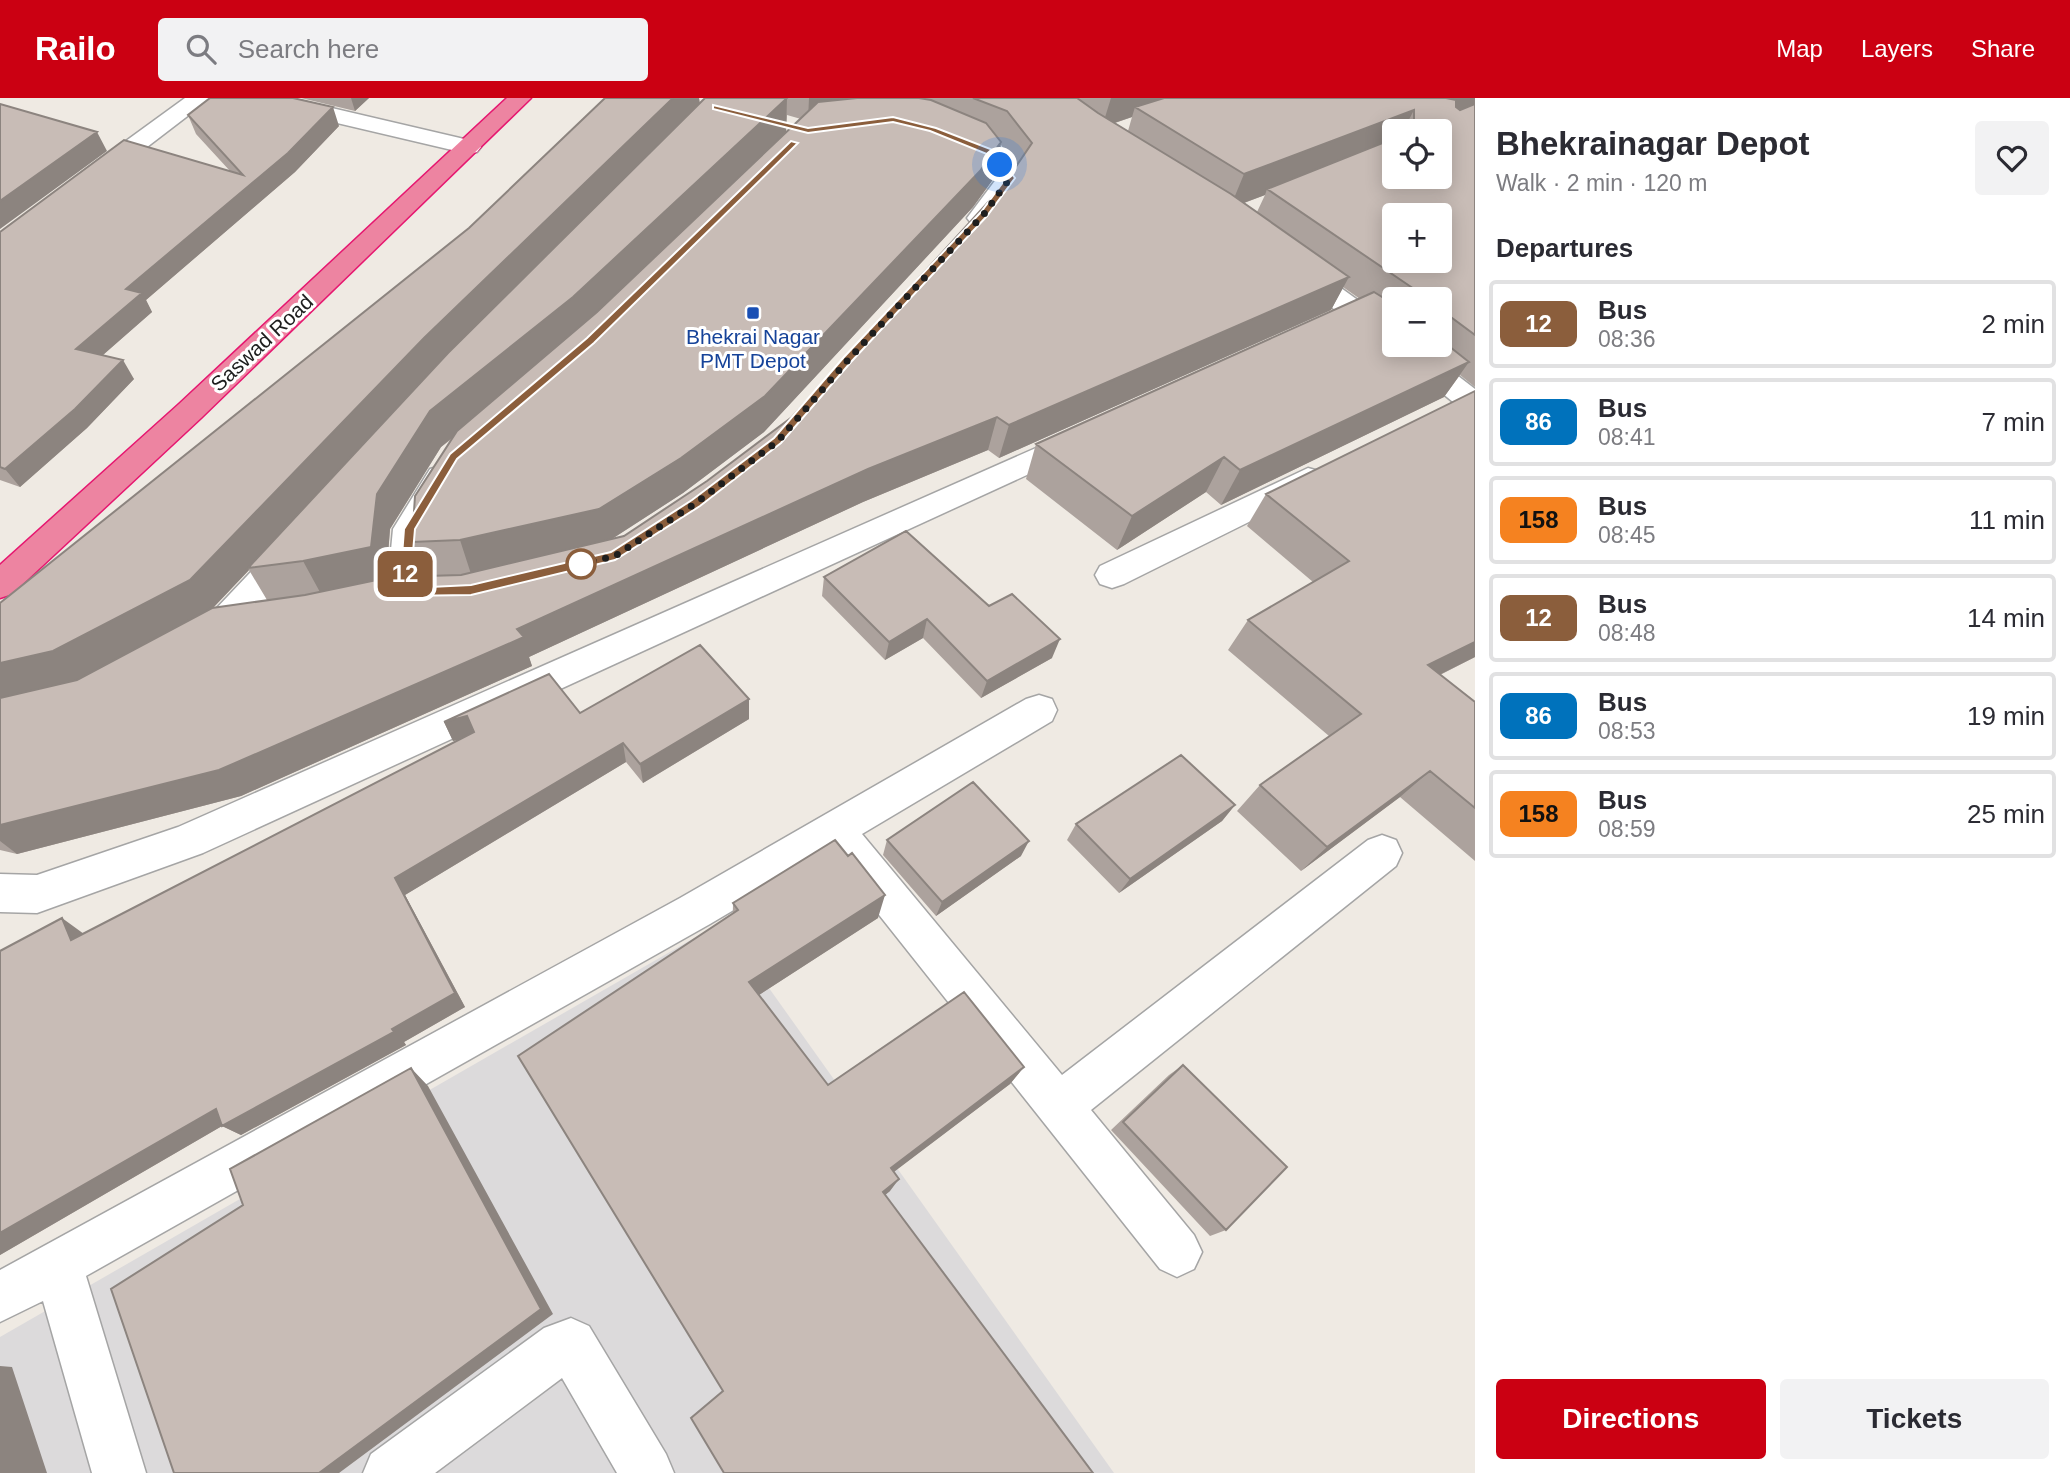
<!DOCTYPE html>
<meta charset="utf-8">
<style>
:root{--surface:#fff;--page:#f2f2f3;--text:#2b2b33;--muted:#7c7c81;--line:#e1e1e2;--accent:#cb0012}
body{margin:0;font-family:Helvetica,sans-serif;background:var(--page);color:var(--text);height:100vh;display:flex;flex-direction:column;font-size:26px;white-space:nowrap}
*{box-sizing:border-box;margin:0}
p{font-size:23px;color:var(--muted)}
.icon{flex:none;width:38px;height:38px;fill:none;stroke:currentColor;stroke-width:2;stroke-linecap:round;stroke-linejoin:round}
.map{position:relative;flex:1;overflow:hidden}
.panel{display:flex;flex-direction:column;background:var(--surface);width:595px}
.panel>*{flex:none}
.badge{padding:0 14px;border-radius:10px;font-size:24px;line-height:46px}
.fabs{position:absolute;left:1382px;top:21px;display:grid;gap:14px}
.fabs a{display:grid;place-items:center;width:70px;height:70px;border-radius:7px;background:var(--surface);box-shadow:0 4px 18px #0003;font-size:35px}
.you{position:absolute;width:35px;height:35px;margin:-18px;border:5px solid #fff;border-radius:50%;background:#1a73e8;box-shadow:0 0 0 10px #1a73e833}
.map>.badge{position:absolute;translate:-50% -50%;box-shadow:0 0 0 4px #fff}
h2{padding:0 21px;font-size:26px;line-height:63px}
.round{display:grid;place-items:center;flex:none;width:74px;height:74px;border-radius:7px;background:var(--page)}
.overview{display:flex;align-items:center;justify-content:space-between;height:119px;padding:0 21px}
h1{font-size:33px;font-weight:700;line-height:52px}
.cta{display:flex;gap:14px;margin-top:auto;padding:14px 21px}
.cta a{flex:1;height:80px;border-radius:7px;background:var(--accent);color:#fff;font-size:28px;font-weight:700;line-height:80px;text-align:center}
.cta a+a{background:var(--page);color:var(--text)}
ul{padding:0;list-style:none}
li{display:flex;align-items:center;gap:21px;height:88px;margin:0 14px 10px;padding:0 7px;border:4px solid var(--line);border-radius:7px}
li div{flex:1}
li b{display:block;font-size:26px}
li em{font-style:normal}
li .badge{min-width:77px;font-weight:700;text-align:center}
header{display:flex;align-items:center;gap:42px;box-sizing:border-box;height:98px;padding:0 35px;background:var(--accent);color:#fff}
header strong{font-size:33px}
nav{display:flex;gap:38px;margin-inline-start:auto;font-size:24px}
.search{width:490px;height:63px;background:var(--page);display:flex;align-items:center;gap:18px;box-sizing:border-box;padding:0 24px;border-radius:7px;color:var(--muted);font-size:26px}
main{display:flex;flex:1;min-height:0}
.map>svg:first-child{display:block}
.residential{fill:#dcdadb}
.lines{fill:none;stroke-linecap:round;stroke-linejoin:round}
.minor-casing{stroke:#a5a5a5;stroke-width:3}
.highway-casing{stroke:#e61770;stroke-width:3}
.minor{fill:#fff;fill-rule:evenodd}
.highway{fill:#ed84a1;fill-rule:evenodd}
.wall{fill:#aca29d;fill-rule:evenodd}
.shaded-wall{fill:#8c847f}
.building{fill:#c8bcb6;stroke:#8c847f;stroke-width:2;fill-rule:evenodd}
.line{fill:#8b5e3c;stroke:#fff;stroke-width:2}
.walk{stroke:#1e1e1e;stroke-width:7;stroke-dasharray:0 12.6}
.transit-dot{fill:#1a4fb4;stroke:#fff;stroke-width:2.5}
.stop-dot{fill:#fff;stroke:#8b5e3c;stroke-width:3.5}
.labels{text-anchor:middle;stroke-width:6;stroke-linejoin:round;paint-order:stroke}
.far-transit-label{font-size:21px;fill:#164399;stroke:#fff}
.far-street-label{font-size:21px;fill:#1e1e1e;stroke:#fff}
</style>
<header>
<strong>Railo</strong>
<div class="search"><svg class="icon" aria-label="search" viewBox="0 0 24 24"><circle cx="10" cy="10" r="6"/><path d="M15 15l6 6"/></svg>Search here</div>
<nav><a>Map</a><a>Layers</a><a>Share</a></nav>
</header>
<main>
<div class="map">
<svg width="1475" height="1375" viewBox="0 0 1475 1375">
<rect width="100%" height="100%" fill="#efeae3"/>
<path class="residential" d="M722,824L1114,1375H0V1239Z"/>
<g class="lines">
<defs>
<path id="minor" d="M185,0H211L104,82L95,84L86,82L83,77L86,72Z
M249,0H289L477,44L481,49L477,54L469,56L252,5Z
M954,33L999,49L1022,80L989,125L980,128L971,125L967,120L997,80L981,59L946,45L942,40L946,35Z
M1296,162L1305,164L1395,229V247H1407L1405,249L1395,252L1385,249L1287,176L1283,170L1287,164Z
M1413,248L1423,251L1475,291V316L1464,313L1403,263L1399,257L1403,251Z
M1079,331L1090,334L1094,341L1090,348L203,755L37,815L0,814V776L37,777L178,729Z
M441,368L452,371L457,379L425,431L421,494L416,503L404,507L392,503L387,494L393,431L430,371Z
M1308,370L1319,373L1324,381L1319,389L1124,486L1112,490L1100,486L1095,477L1100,468Z
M295,437L307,440L312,449L307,458L236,535L201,551L189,547L183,537L189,527L212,515L283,440Z
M1039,597L1052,601L1057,612L1052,623L862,736L1062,977L1368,742L1382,737L1396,742L1402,755L1396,768L1091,1012L1194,1137L1202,1154L1194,1171L1177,1179L1160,1171L830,755L710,826L86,1178L146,1375H92L43,1203L0,1224V1172L680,800L1026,601Z
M571,1220L589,1228L666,1356L674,1375H617L562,1280L435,1375H363L371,1356L544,1230Z"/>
<path id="highway" d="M507,0H531L201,320L12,496L0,500V467L179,306Z"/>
</defs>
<use href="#minor" class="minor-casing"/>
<use href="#highway" class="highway-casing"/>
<use href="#minor" class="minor"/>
<use href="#highway" class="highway"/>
</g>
<path class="wall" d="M301,0H369L355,13Z
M605,0H699L700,6L705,0H1475V289L1460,277L1444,299L1221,407L1206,394L1117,452L1026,381L1036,346L1360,201L1343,189L1331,212L999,360L988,352L863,404L529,559L532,568L241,698L17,756L0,752V505L469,130ZM787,17L801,21L786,35ZM1132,19L1128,33L1115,25ZM1395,33H1440L1395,79ZM1001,47L1016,68L1002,89L792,319L707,383L624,438L612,441L683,395L764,334L973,109L994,80ZM1265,97L1257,114L1244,105ZM1395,201H1440V247H1395ZM453,340L412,444L425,478L386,480L390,431L441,349ZM249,472L267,502L213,510Z
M188,17L339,28L295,74L146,202L152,214L103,257L134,281L87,330L20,389L0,382V134L230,73L196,36Z
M1266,396L1475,559L1440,577L1475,603V763L1400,699L1301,773L1237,713L1260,687L1329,638L1228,552L1248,522L1313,484L1247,428Z
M824,479L989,508L1052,560L981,600L923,540L885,562L822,498Z
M580,615L749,621L643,685L626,664L405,797L465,909L404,944L406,947L241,1037L222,1028L0,1157V853L84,836L458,642L453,643L444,624Z
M1235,707L1222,723L1119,795L1067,742L1076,726Z
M887,742L1021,758L936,818L883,757Z
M733,805L878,820L759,897L828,987L1024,969L1010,986L893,1074L890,1093L885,1097L723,1293Z
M1183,967L1226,1132L1210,1138L1111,1032L1169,977Z"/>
<path class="shaded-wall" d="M351,0H369L355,13Z
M673,0H699L700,9L248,470L249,472L210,513L80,583L0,601V565L424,240Z
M787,0L786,36L578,235L441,349L390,431L386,483L321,496L303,463L377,396L430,313Z
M809,0H894L808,22Z
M1111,0H1191L1135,9L1132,19L1102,29Z
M1446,0H1475V11L1428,33Z
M333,9L339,28L295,74L146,202L152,214L88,270L76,251L126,191Z
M1414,12L1403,33H1395V46L1267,91L1265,97L1230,110L1244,76Z
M97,34L107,53L0,131V103Z
M1001,44L994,80L973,109L764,334L683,395L604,446L471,476L460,442Z
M1349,179L1331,212L999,360L1009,327Z
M123,262L134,281L87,330L20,389L5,371Z
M1469,264L1444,299L1221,407L1240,372Z
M997,319L988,352L863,404L529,559L532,568L241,698L17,756L0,743V727L517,531L868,371Z
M1224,359L1206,394L1117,452L1132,418Z
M927,521L923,540L885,562L889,544Z
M1060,541L1052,560L981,600L987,583Z
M1475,544V559L1401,596L1428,567Z
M749,601V621L643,685L640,666Z
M467,618L475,638L453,643L444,624Z
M623,645L626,664L405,797L465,909L404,944L406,947L241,1037L222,1028L0,1157V1135L216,1011L392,931L395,780Z
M1430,673L1400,699L1301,773L1327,749Z
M1235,707L1222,723L1119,795L1130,781Z
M1029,743L1021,758L936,818L942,804Z
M885,797L878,820L748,904L749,884Z
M62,820L84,836L71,842Z
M1024,969L1010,986L882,1083L891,1070Z
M411,970L428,988L553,1216L339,1375H319Z
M899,1081L890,1093L875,1105L883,1094Z
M0,1268L12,1269L47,1375H0Z"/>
<path class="building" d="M210,0H293L333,9L288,55L126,191L142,195L76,251L123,262L75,311L5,371L0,369V134L124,42L243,77L188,17Z
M605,0H673L424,240L190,482L53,553L0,565V505L469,130Z
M705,0H787L573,199L430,313L377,396L371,449L303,463L248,470L448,255Z
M857,0H919L931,2L986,25L1001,44L980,73L765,298L681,360L599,411L460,442L412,444L415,398L457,333L597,214L818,4Z
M973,0H1077L1098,15L1231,96L1349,179L1009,327L997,319L868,371L517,531L524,539L219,672L0,727V600L77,582L212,510L305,497L391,479L461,477L624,438L707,383L792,319L1002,89L1032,45L1007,13Z
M1164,0H1446L1456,2V9L1460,12L1475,6V237L1440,211V201H1418L1417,193L1267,91L1395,40V79H1440V33H1413H1414V12L1244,76L1135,9ZM1395,117H1440V163H1395Z
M0,6L97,34L0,103Z
M1374,194L1395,207V247H1440V241L1469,264L1240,372L1224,359L1132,418L1036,346Z
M1475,293V544L1428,567L1475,604V710L1430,673L1327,749L1260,687L1361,616L1248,522L1349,463L1266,396Z
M906,433L989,508L1012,496L1060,541L987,583L927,521L889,544L824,479Z
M700,547L749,601L640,666L623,645L395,780L455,895L392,931L394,934L222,1028L216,1011L0,1135V853L62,820L71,842L474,634L467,618L444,624L549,576L580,615Z
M1181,657L1235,707L1130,781L1076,726Z
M973,684L1029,743L942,804L887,742Z
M835,742L848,758L852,755L885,797L749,884L828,987L964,894L1024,969L891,1070L899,1081L883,1094L1093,1375H724L691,1320L723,1293L518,958L738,812L733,805Z
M1183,967L1287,1069L1226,1132L1123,1024Z
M411,970L541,1211L319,1375H174L111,1191L243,1107L230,1071Z"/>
<path class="line" d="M713,7L808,30L893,19L936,30L993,52L1015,80L987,118L851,264L781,345L700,408L615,462L471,497L399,498L404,431L450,356L587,240L791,43L798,45L594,245L457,361L415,431L410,490L471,487L611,454L692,402L774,340L844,259L981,114L1006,80L987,56L930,33L893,24L808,35L713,11Z"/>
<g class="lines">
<path class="walk" d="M581,466L615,458L696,405L778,343L848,262L984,116L1010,80L1000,67"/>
</g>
<rect class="transit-dot" x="746" y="208" width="14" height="14" rx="3.5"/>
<circle class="stop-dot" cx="581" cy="466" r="14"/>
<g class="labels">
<g class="far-transit-label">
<text x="753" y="246">Bhekrai Nagar<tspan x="753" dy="24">PMT Depot</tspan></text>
</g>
<g class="far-street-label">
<text transform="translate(262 245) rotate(-43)" y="7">Saswad Road</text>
</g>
</g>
</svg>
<div class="fabs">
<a><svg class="icon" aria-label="locate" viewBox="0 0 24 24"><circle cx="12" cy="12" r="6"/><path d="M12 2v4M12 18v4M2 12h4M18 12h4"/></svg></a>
<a>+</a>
<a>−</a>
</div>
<div class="you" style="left:1000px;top:67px"></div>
<b class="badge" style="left:405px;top:476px;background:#8b5e3c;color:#fff">12</b>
</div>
<section class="panel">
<div class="overview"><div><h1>Bhekrainagar Depot</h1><p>Walk · 2 min · 120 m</p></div><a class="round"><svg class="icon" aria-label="heart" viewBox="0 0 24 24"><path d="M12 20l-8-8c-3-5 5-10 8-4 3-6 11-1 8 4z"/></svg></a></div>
<h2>Departures</h2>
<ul>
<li><span class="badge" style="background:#8b5e3c;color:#fff">12</span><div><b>Bus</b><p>08:36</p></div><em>2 min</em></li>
<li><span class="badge" style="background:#0072bc;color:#fff">86</span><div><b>Bus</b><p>08:41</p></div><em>7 min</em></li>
<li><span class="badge" style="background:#f58220;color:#111">158</span><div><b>Bus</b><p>08:45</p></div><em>11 min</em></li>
<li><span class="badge" style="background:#8b5e3c;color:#fff">12</span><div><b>Bus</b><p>08:48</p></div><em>14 min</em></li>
<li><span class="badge" style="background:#0072bc;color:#fff">86</span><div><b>Bus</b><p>08:53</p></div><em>19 min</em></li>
<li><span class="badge" style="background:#f58220;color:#111">158</span><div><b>Bus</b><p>08:59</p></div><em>25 min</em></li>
</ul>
<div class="cta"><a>Directions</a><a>Tickets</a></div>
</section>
</main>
